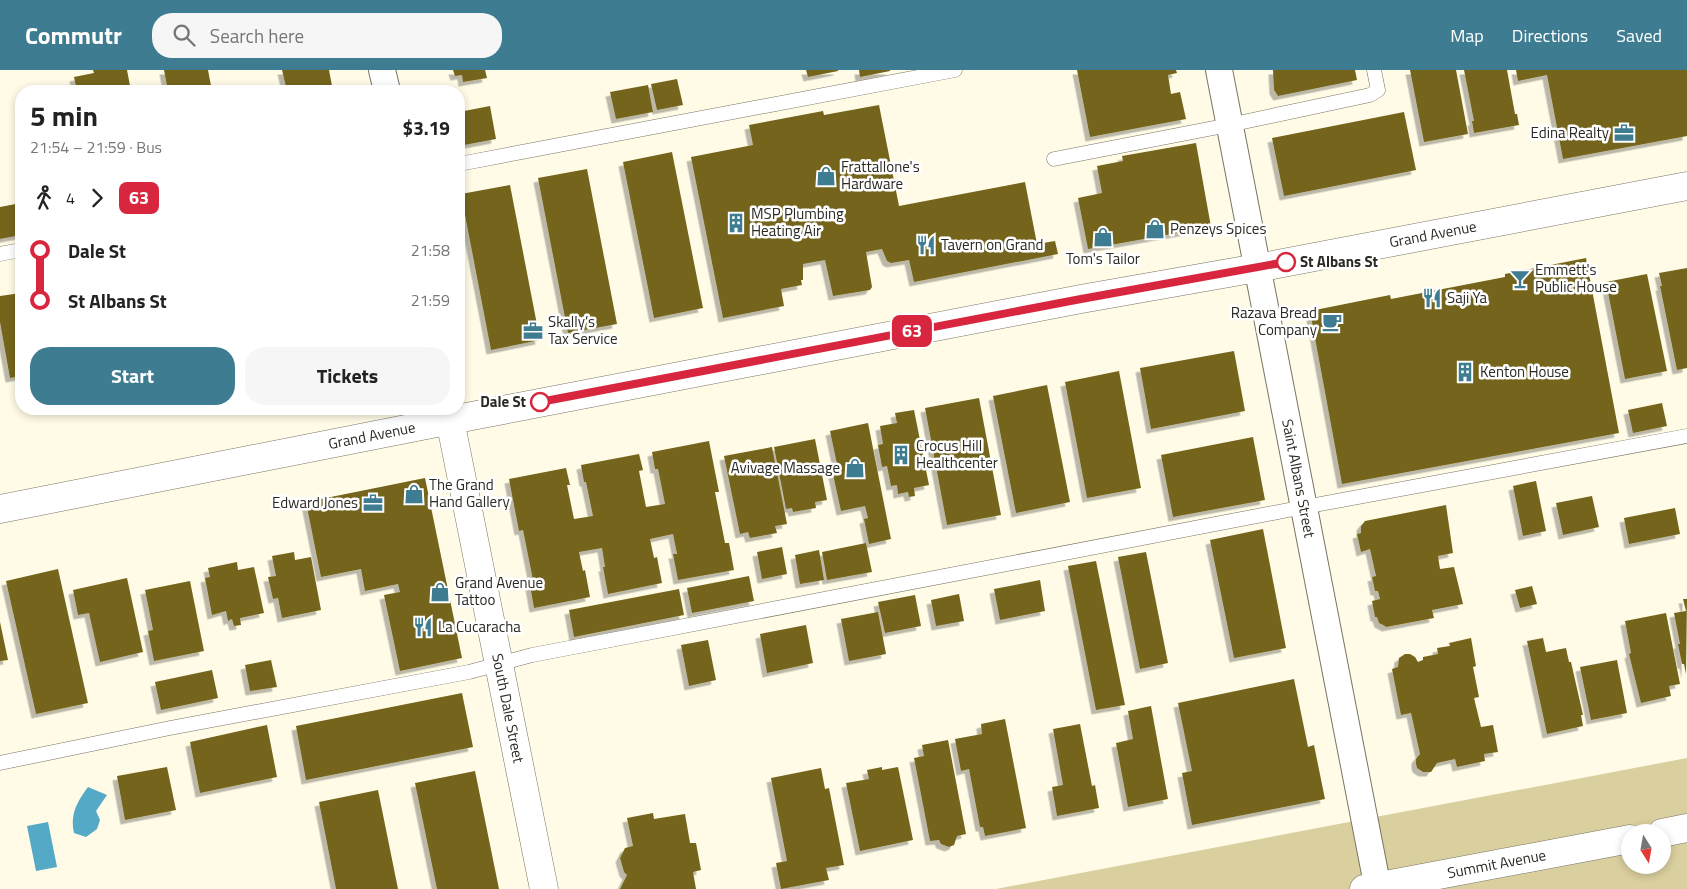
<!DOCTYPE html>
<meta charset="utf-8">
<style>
:root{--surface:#fff;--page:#f6f6f6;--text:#222;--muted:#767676;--accent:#3d7c91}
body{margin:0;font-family:"Titillium Web",sans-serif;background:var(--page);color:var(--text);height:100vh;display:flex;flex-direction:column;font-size:19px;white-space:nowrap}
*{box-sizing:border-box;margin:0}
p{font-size:16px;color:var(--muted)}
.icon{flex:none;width:28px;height:28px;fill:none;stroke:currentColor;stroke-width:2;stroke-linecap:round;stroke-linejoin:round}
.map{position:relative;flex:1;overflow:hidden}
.sheet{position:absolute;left:15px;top:15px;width:450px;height:330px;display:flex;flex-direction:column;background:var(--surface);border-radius:20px;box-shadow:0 2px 8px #0003}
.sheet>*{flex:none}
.badge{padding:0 10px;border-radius:8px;font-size:18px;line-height:32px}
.needle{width:32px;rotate:169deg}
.controls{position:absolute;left:1621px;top:754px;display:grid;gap:10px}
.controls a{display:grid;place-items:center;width:50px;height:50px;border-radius:50%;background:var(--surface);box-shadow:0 2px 8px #0003;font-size:25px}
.map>.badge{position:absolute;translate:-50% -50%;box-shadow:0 0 0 2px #fff}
.legs{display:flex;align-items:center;gap:8px;height:55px;padding:0 15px;font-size:16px}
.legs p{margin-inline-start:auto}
.overview{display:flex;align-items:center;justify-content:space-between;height:85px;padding:0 15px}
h1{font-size:28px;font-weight:700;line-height:38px}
.primary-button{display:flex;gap:10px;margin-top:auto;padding:10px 15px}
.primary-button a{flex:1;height:58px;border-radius:20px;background:var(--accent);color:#fff;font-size:20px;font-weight:700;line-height:58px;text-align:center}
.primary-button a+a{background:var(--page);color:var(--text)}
ul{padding:0 15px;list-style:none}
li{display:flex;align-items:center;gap:18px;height:50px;font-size:19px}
li i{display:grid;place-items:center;width:8px;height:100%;margin:0 6px;background:currentColor}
li i::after{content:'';width:12px;height:12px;margin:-6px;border:4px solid;border-radius:50%;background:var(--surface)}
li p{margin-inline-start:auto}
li:first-child i{background:linear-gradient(#0000 50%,currentColor 0)}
li:last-child i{background:linear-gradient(currentColor 50%,#0000 0)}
header{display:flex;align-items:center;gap:30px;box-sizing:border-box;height:70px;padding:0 25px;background:var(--accent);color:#fff}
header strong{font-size:24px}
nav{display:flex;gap:28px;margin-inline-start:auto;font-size:18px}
.search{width:350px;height:45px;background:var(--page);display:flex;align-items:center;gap:12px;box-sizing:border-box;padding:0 18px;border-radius:20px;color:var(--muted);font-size:19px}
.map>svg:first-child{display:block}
.green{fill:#dacf9e;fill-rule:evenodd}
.water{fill:#53a9c6}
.building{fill:#74651b;filter:url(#shadow)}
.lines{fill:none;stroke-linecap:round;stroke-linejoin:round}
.service-casing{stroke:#787463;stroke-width:15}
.minor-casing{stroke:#787463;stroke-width:28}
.tertiary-casing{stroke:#787463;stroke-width:29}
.secondary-casing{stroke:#787463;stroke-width:29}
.service{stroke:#fff;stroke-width:14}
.minor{stroke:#fff;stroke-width:26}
.tertiary{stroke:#fff;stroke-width:28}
.secondary{stroke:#fff;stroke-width:28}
.line-1-casing{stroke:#fff;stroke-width:11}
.line-1{stroke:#d7263d;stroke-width:8}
.stop-1-dot{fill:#fff;stroke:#d7263d;stroke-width:2.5}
.labels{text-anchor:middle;stroke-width:5;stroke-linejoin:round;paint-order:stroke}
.poi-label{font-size:15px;fill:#2b2922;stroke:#fff;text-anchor:start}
.street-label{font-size:15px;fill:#2b2922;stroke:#fff}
.stop-label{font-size:15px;font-weight:bold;fill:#2b2922;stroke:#fff;text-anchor:start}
</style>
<header>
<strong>Commutr</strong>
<div class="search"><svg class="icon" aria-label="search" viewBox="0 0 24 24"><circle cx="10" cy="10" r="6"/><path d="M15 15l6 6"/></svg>Search here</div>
<nav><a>Map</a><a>Directions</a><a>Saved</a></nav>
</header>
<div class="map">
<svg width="1687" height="819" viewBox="0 0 1687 819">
<defs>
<filter id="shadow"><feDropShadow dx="-4.5" dy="4.5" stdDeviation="0" flood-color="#0004"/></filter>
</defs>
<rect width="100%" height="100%" fill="#fffbe7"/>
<path class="green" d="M1687,688V819H996ZM1630,762H1662V795H1630Z"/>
<path class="water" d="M88,717L107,725L96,741L100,750L97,759L86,767L74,763C70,744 77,732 88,717Z
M48,752L57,797L36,801L27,756Z"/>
<path class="building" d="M93,0H127L131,21H77L74,7L94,3Z
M164,0H208L212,21H168Z
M282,0H329L333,21H287Z
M453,0H485L487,8L463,12L462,5L455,6Z
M806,0H838V1L808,7Z
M859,0H890V1L860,7Z
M1077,0H1176L1177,3L1168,5L1171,24L1180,22L1186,49L1090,67Z
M1273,0H1355L1357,10L1278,26L1274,20Z
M1410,0H1456L1468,64L1424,72Z
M1464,0H1507L1515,44H1517L1519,55L1474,63L1472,51H1474Z
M1516,0H1687V66L1563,89L1547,5L1518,11Z
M677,9L683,35L657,40L651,14Z
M648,15L653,42L616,49L610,22Z
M879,35L899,136L1025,112L1037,174L1055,171L1058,184L914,212L909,190L891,193L887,191L882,179L866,182L872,217L870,220L833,226L825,190L803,194V210H801L802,215L781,219L784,236L723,248L691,87L753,75L749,55L823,41L824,45Z
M490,36L496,69L459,76V42Z
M1404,42L1416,100L1284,126L1272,68Z
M1196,73L1211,157L1088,179L1078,128L1102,123L1097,96L1123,91L1122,86Z
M672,82L703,238L654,248L623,92Z
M587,99L617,254L568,263L538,108Z
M510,115L540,270L491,280L461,124Z
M21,133V165L0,169V137Z
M1586,188L1619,363L1342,414L1310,241L1390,225L1391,229L1505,207V204Z
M1687,198V298L1677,300L1660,216H1662L1659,203Z
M1647,204L1667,301L1625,309L1606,212Z
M21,223V306L10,308L0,252V226Z
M1234,281L1245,341L1151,359L1140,298Z
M1119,301L1141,418L1087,428L1065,312Z
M1047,315L1070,432L1016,443L993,326Z
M979,328L1001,445L947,455L925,338Z
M1662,333L1667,356L1633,363L1628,340Z
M914,340L929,415L914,418L915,426L909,427L908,422L898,424L897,415L891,416L887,396L882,397L878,375L883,374L880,356L897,353L895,343Z
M868,353L891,469L869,474L864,449L868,448L865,436L841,441L831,395L837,394L830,361Z
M1253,367L1265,430L1173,447L1161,385Z
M815,369L827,430L815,432L816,438L793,442L792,438L786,439L774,377Z
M709,371L719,422H715L725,473H729L734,500L678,510L673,484H677L673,464L650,469L654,488L657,487L662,513L608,524L603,497H605L602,478L579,482L583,501L585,500L590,527L534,538L529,510H533L523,460L519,461L509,409L566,398L570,415H567L574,449L593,446L586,412H584L581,395L639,384L643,400L639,401L646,437L665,434L658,399H655L652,382Z
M772,377L787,454L775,456L777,463L750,468L748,462L740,464L724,386Z
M425,408L462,588L400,601L384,525L400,522L398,514L365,521L361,499L321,507L306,432Z
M1536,411L1546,461L1523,466L1513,416Z
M1592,426L1599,457L1563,465L1556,433Z
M1446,435L1453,483L1438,486L1440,499L1454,497L1463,534L1432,540L1434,548L1386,557L1385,556L1379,553L1377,547H1375L1372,531L1380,529L1378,521H1375L1372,507L1376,506L1370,479L1361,482L1357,464L1361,463V456L1365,451Z
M1675,438L1680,464L1629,474L1624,448Z
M1263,459L1286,578L1234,588L1210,470Z
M866,473L872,502L827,510L822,482Z
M782,477L787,504L762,509L757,482Z
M819,480L824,510L800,514L795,485Z
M294,482L295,490L311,487L321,540L282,548L278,528L273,529L268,507L276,506L272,486Z
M1146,482L1168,593L1140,599L1118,487Z
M1096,491L1125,635L1096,640L1068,496Z
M237,492L238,500L254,497L264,543L240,548L241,555L234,556L232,549L228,551L226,541L212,545L205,508L210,507L208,498Z
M58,499L88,633L36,644L6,511Z
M749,506L754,531L692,543L687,518Z
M127,508L143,582L100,592L89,543L78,545L73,520Z
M1040,510L1045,541L1000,550L994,519Z
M190,511L204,581L154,591L148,561L153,560L145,520Z
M1532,516L1537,534L1520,538L1515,520Z
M679,519L684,545L574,567L569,540Z
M959,524L964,551L936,556L931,530Z
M915,525L921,556L885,563L878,532Z
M1683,529H1687L1686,604L1684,594H1682L1678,574H1680L1674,543L1686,541Z
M878,542L886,584L849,591L841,549Z
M1666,543L1680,614L1669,616L1671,626L1641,633L1629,584L1631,583L1625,551Z
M0,552L8,590L0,591Z
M806,555L813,593L767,603L760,564Z
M1471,568L1476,596L1473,597L1479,627L1474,628L1481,657L1493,655L1498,682L1484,684L1485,691L1457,697L1455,689L1437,693L1431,702H1423L1417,698L1416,694V689L1420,684L1411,643L1401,645L1392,599L1398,597L1399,588L1405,584H1410L1415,587L1418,592L1423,590V587L1438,584L1437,578L1450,576L1449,573Z
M1543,568L1546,582L1566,578L1569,592H1571L1583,645H1581L1583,656L1547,664L1527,571Z
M708,570L716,610L689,616L681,575Z
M271,590L277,617L250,621L245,595Z
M1617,590L1627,643L1591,650L1580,597Z
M212,600L218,628L161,640L155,612Z
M1294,609L1308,677L1314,675L1325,729L1192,755L1182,703L1192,701L1178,633Z
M462,623L473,677L306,710L296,656Z
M1151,636L1168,729L1128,737L1116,673L1133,669L1128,641Z
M1005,649L1026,758L985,766L983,757H980L969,699L961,701L955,669L982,664L981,654Z
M1080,654L1092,716L1095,715L1099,738L1057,746L1052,717L1063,715L1053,659Z
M267,655L277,707L200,723L190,672Z
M948,670L966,764L957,766L954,775L949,777L941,774L939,770L930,771L914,688L924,686L922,675Z
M167,697L176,740L125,750L117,706Z
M882,697V700L898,697L913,770L860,781L846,713L869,709L867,700Z
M821,698L825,719L829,718L844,795L826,798L829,810L781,819L776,793L787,791L771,708Z
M475,701L499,819H437L415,713Z
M378,720L398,819H336L319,732Z
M653,743L654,749L685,744L690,773H696L701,800L693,802L696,819H620L627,805L624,802L620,788L625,778L633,776L627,748Z"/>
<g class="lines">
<defs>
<path id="service" d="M1054,89L1229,55L1370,25L1378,20L1374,0
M459,94L955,0
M0,184L21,180
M0,693L170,658L469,602L532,585L590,574L1304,437L1687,366"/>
<g id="minor">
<path d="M382,0L387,21"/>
<path id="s1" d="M1219,0L1378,819"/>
</g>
<g id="tertiary">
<path d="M1662,763L1687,758"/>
<path id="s2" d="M1364,819L1630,769"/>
</g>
<g id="secondary">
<path id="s3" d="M450,350L544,819"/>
<path id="s4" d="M0,439L482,344L1081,229L1257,198L1687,116"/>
</g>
</defs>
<use href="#service" class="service-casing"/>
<use href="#minor" class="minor-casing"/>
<use href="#tertiary" class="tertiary-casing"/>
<use href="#secondary" class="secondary-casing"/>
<use href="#service" class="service"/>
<use href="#minor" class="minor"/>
<use href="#tertiary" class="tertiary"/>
<use href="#secondary" class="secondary"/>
</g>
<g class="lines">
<defs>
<path id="line-1" d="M540,332L1081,229L1286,192"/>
</defs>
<use href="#line-1" class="line-1-casing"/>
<use href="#line-1" class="line-1"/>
</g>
<defs>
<symbol id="office-bare" viewBox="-9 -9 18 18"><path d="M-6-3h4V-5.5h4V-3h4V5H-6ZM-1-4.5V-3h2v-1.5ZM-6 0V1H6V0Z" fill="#3d7c91" stroke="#fff" stroke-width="2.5" paint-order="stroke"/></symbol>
<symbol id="shop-bare" viewBox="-9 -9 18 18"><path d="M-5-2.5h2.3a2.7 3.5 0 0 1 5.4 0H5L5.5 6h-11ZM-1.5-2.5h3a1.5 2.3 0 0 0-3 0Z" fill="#3d7c91" stroke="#fff" stroke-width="2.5" paint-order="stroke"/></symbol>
<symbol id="building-bare" viewBox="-9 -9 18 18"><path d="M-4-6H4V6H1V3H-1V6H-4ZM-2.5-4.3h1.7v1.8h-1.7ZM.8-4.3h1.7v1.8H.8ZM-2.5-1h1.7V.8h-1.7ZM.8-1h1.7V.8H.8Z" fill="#3d7c91" stroke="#fff" stroke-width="2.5" paint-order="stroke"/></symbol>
<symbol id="restaurant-bare" viewBox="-9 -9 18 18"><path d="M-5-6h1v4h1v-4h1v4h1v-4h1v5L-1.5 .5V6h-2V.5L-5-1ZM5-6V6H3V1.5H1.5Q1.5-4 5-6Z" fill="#3d7c91" stroke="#fff" stroke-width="2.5" paint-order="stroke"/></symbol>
<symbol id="bar-bare" viewBox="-9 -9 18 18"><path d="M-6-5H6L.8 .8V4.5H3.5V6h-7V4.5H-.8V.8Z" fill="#3d7c91" stroke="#fff" stroke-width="2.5" paint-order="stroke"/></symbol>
<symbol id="cafe-bare" viewBox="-9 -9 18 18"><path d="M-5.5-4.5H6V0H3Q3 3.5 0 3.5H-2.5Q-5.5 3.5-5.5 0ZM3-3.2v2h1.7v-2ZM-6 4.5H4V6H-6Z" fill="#3d7c91" stroke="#fff" stroke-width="2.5" paint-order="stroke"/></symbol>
</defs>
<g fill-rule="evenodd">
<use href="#office-bare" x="1610" y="49" width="28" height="28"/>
<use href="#shop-bare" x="812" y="92" width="28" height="28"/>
<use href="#building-bare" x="722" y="139" width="28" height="28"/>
<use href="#shop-bare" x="1141" y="145" width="28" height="28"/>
<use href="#shop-bare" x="1089" y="153" width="28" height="28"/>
<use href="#restaurant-bare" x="912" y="161" width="28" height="28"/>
<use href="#bar-bare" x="1506" y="195" width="28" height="28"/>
<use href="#restaurant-bare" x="1418" y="214" width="28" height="28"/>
<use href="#cafe-bare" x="1318" y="238" width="28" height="28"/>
<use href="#office-bare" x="519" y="247" width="28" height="28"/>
<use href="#building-bare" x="1451" y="288" width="28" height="28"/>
<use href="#building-bare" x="887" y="371" width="28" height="28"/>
<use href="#shop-bare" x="841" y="384" width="28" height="28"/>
<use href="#shop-bare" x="400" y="410" width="28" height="28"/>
<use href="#office-bare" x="359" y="419" width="28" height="28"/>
<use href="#shop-bare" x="426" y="508" width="28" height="28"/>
<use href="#restaurant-bare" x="409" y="543" width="28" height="28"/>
</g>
<g class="stop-1-dot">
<circle cx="1286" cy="192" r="9"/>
<circle cx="540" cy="332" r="9"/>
</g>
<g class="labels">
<g class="poi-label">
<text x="1609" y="68" text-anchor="end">Edina Realty</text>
<text x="841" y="102">Frattallone's<tspan x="841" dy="17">Hardware</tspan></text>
<text x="751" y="149">MSP Plumbing<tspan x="751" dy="17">Heating Air</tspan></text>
<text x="1170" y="164">Penzeys Spices</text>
<text x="941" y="180">Tavern on Grand</text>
<text x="1103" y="194" text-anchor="middle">Tom's Tailor</text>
<text x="1535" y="205">Emmett's<tspan x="1535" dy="17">Public House</tspan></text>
<text x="1447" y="233">Saji Ya</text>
<text x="1317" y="248" text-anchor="end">Razava Bread<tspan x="1317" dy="17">Company</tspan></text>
<text x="548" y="257">Skally’s<tspan x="548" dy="17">Tax Service</tspan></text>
<text x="1480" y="307">Kenton House</text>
<text x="916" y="381">Crocus Hill<tspan x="916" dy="17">Healthcenter</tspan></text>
<text x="840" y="403" text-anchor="end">Avivage Massage</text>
<text x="429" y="420">The Grand<tspan x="429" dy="17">Hand Gallery</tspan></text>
<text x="358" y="438" text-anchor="end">Edward Jones</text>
<text x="455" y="518">Grand Avenue<tspan x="455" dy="17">Tattoo</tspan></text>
<text x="438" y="562">La Cucaracha</text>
</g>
<g class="street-label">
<text dy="5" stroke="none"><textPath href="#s4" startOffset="1459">Grand Avenue</textPath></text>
<text dy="5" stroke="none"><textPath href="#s4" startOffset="379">Grand Avenue</textPath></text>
<text dy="5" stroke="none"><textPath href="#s1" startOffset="416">Saint Albans Street</textPath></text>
<text dy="5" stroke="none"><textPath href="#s3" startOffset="294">South Dale Street</textPath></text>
<text dy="5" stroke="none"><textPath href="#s2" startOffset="135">Summit Avenue</textPath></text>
</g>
<g class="stop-label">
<text x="1300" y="197">St Albans St</text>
<text x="526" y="337" text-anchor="end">Dale St</text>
</g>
</g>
</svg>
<div class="controls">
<a><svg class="needle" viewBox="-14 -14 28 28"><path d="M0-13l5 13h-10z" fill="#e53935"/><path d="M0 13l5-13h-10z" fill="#767676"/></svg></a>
</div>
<b class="badge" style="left:912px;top:261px;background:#d7263d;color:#fff">63</b>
<section class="sheet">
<div class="overview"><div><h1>5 min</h1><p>21:54 – 21:59 · Bus</p></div><b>$3.19</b></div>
<div class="legs"><svg class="icon" aria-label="walk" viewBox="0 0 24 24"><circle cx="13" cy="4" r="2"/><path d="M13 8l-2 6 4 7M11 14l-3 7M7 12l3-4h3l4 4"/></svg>4<svg class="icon" aria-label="forward" viewBox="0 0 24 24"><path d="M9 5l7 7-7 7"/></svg><b class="badge" style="background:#d7263d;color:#fff">63</b></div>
<ul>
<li><i style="color:#d7263d"></i><b>Dale St</b><p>21:58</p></li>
<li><i style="color:#d7263d"></i><b>St Albans St</b><p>21:59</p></li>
</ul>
<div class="primary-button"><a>Start</a><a>Tickets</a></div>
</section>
</div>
